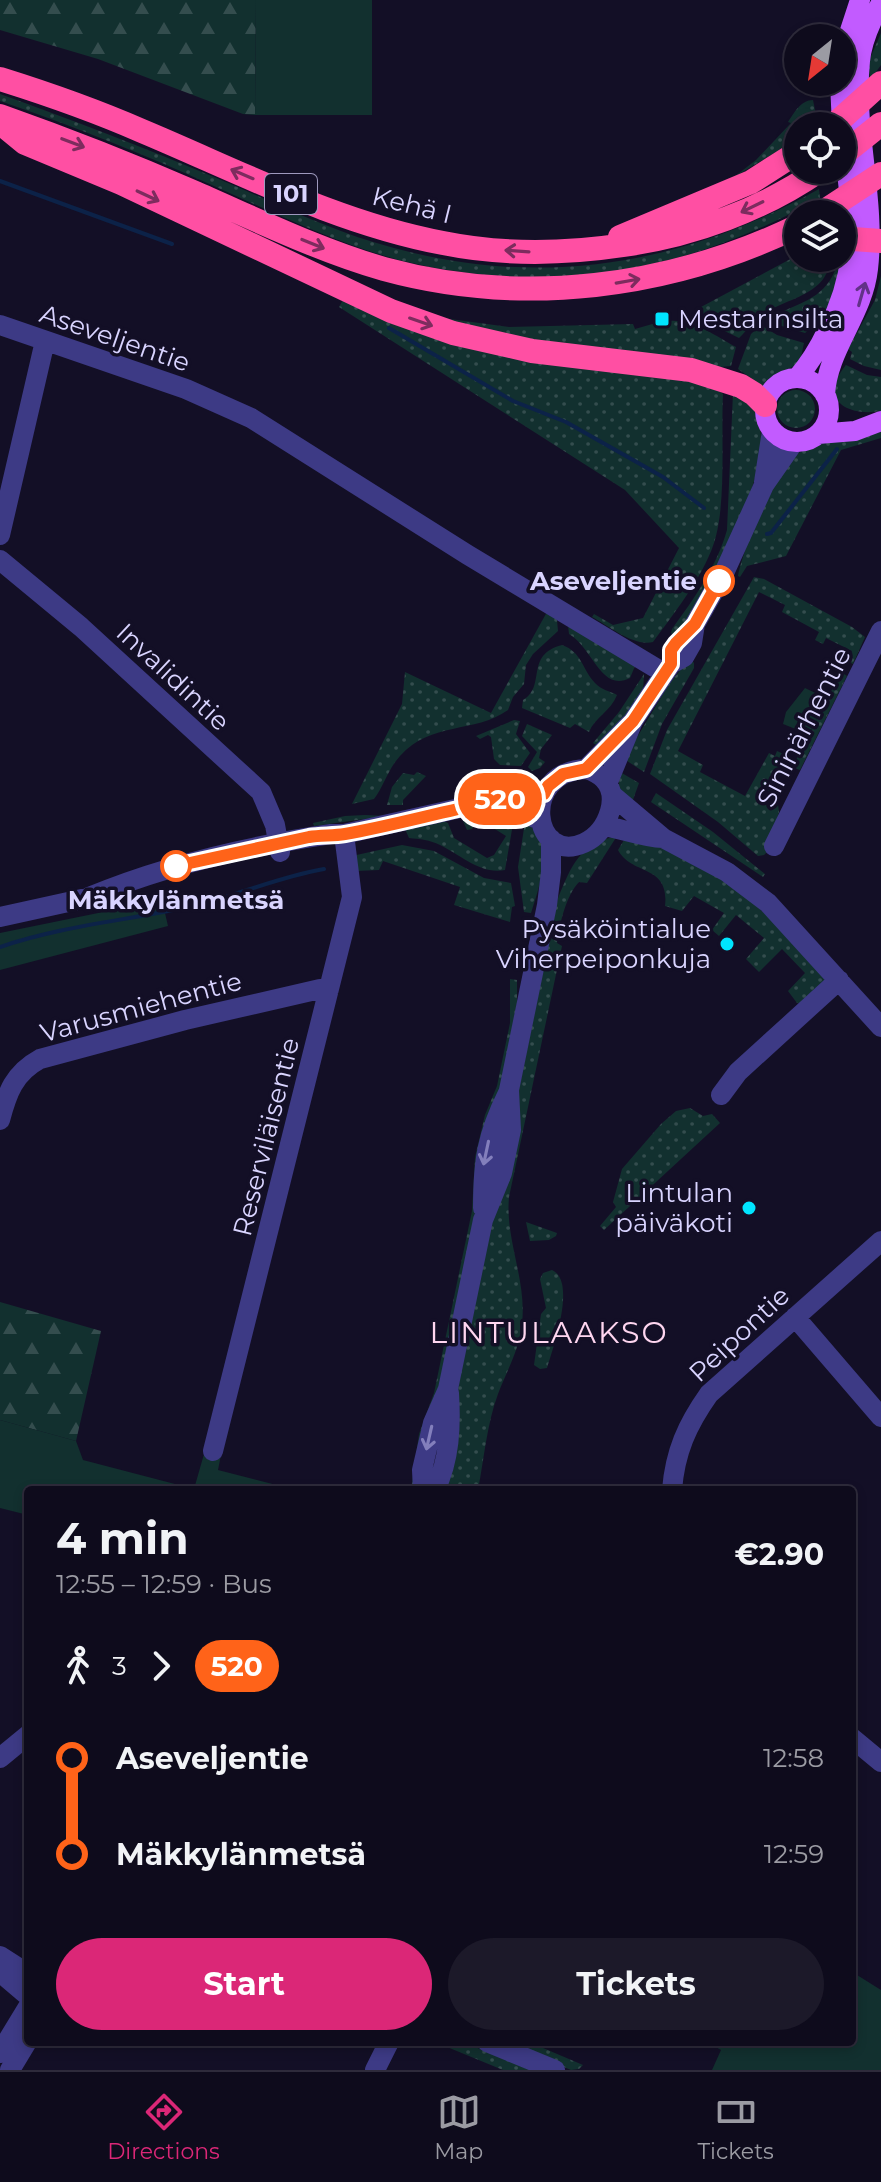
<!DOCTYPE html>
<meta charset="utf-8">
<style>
:root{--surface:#0e0b1c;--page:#1c1929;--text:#f1f3f6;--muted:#9b9ba3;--line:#2e2b3b;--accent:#db2777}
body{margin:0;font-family:Montserrat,sans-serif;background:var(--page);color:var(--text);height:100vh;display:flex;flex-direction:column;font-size:30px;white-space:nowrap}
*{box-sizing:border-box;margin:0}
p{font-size:26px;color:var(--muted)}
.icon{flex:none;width:44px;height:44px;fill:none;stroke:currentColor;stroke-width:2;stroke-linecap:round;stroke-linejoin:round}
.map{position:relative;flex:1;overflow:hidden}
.panel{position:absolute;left:24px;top:1486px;width:832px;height:560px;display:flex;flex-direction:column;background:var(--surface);border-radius:8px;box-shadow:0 4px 12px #0003,0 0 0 2px var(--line)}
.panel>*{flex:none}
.badge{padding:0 16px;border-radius:26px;font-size:28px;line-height:52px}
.needle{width:52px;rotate:210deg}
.controls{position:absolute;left:784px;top:24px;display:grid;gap:16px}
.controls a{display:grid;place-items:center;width:72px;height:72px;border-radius:50%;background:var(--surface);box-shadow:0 4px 12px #0003,0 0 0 2px var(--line);font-size:40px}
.map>.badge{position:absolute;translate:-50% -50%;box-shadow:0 0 0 4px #fff}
.legs{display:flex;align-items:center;gap:12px;height:88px;padding:0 32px;font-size:26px}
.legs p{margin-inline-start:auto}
.summary{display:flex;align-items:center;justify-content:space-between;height:136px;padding:0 32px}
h1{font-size:44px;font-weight:700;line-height:60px}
.cta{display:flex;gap:16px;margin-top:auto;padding:16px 32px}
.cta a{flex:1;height:92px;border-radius:48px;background:var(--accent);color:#fff;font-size:32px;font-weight:700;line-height:92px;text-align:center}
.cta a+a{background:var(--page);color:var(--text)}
ul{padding:0 32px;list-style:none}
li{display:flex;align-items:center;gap:28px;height:96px;font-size:30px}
li i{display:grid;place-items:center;width:12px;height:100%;margin:0 10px;background:currentColor}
li i::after{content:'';width:20px;height:20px;margin:-10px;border:6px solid;border-radius:50%;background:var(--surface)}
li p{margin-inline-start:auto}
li:first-child i{background:linear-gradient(#0000 50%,currentColor 0)}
li:last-child i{background:linear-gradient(currentColor 50%,#0000 0)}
.dock{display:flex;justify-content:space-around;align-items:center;height:112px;border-top:2px solid var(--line);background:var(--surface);font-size:22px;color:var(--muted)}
.dock a{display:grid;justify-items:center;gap:4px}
.dock .selected{color:var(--accent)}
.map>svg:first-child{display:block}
.grass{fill:url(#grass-dots)}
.forest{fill:url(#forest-firs)}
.green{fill:#12302f}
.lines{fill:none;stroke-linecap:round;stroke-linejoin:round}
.stream{stroke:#0c2248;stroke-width:4}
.minor{stroke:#3d3a85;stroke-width:20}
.major{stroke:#c25bff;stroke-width:20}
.highway{stroke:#ff4fa3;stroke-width:24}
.oneway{stroke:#7d2c5e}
.oneway2{stroke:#623188}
.oneway3{stroke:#837fbc}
.line-1-casing{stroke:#fff;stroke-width:18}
.line-1{stroke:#ff6319;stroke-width:12}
.poi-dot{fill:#00e5ff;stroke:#130f26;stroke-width:3}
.stop-1-dot{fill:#fff;stroke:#ff6319;stroke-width:4}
.labels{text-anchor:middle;stroke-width:7;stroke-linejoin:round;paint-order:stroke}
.shield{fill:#130f26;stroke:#9e99be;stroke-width:2}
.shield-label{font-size:24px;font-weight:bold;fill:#d9d4ff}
.street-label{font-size:26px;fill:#d9d4ff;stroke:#130f26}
.poi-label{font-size:26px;fill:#d9d4ff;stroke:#130f26;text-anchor:end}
.stop-label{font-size:26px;font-weight:bold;fill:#d9d4ff;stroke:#130f26;text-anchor:end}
.quarter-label{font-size:30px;letter-spacing:2px;fill:#ffd6f0;stroke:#130f26}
</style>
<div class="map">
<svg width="881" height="2070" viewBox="0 0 881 2070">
<defs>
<pattern id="grass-dots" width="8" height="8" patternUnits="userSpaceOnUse" patternTransform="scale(2)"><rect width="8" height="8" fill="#12302f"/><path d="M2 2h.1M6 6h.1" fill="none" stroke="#344d4e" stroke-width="1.8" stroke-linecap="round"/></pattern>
<pattern id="forest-firs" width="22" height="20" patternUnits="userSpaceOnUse" patternTransform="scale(2)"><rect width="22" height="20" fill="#12302f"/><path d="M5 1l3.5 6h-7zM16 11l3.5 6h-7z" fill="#344d4e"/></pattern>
</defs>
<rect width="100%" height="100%" fill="#130f26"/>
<path class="grass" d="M881,33V65L870,80L868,63Z
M0,94C72,120 143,147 214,177C274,202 331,232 394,248C545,289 684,264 819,189L820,198C687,273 548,297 399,260C335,243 275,213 214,186C144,154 73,126 0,101Z
M813,100L818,125L798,126V139L734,177L756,160L791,123L788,122C794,113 801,100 813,100Z
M798,255V258H830C829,295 786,298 761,315C752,321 747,331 739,338L706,322L701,307Z
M839,258L843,262L823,324L817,323L805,333L775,324L773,317L777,314C808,300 830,295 839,258Z
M881,276V370L864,366L850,359L852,352L848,349L875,300Z
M344,298L709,383L723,394C721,437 726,496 716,536C707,572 675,612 653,642C634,647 609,626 592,617L594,614L613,625L643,618L679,548L625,490L339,307Z
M435,317L509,327L633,324L635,329L656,323L659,328L667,327V321C692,318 714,335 736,347L731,366L709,368L553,349Z
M761,325L777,335L804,343L801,357L803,359C789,372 771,374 760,390L751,378L738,369L751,334Z
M846,365L867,375L881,377V411C846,417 818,399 846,365Z
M777 409a19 19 0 1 1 38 0a19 19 0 1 1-38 0Z
M733,393C740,398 748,402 753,408C784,455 717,568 693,611C687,620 680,627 675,637L671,633L672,629C694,599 717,566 727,530Z
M881,432V438L841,450L786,556L747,566L740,577L738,576C744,547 772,470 797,454C821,439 854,436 881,432Z
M754,577L764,579L852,627L865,637L853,664L847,661L852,651L826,638L823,644L815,640L819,632L782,612L785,605L759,592L678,751L703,765L700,772L745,796L769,753L775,756L777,751L796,760L841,672L847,676L800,770L794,768L778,777L775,782L779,812L768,851L764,855L758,856L718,822L650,774L667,730Z
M547,612L557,620L558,631L533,654L526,665L524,684L513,697L508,710C474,734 431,721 400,756C388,769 384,786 374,799L352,804L402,704L405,672L491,713Z
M568,625L635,666L630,678C601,693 593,648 569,634Z
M562,645C582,652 582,669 595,683C601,690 610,691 617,695C611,711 595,717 589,732L575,724L570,728L522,708L523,700C547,686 524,655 562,645Z
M690,658L694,663V668L662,724L644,772L624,759L669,684Z
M644,674L643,692L601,748L593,743L619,712Z
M514,720L520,721L516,734L530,753L521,766L500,765L494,759L491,737L488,735L480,739L476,736Z
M527,724L552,735L541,749L539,758L545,762L540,768L532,771L528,767L537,752L522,736Z
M417,772L426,776L403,800V805H387L392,787L403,773L414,775Z
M620,772L639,783L630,808L618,791Z
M656,793L713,832L765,874L763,877L651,802Z
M491,812L514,818L505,870C481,875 461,855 440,845C430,840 420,839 409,838L405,829L444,821L448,823L454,838L487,858L494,855L506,836L479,819L472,829L467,830L463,821L468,813Z
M365,815L386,816L314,826L313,823L345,816Z
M525,822C556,842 540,884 531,913L524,912L518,867Z
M627,835L659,846L734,885L823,968L825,983L802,1004L797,1003L788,991L805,973L782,949L759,972L746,959L764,938L736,915L719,936L712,930L724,913L694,896L682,911L665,906C670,864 632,876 618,850Z
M617,836L587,883L579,882C566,895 559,926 557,943L562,946L509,1197C505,1240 527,1280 522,1324C519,1351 507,1370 498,1394C487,1423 484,1459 478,1490H441L456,1396L558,898C572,865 579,844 617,836Z
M402,845L434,851L484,878L511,883L515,906L512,907L510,922L454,905L460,887L383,861L379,870L355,871L352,856Z
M510,979L517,980V1004L439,1392L416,1490H411L419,1434L434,1393L472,1211L475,1157L485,1115L497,1086L510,1023Z
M690,1108L703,1116L712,1114L720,1123L604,1230L600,1226L616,1207L613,1202L622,1169L661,1124L676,1111Z
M526,1222L557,1233L556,1236L549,1240L530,1241Z
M552,1270C577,1281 553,1348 547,1368L540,1369L534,1365L541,1314L546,1308L540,1279L543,1273Z
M435,2042H463L531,2070H503Z
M506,2042H529L583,2065L579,2069L571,2070Z"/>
<path class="forest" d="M0,0H256L255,115L243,114L98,59L0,30Z
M0,1302L101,1331L76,1441L0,1420Z"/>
<path class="green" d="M256,0H372V115H255Z
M805,688L828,699L811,730L805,727L803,732L783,724L786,712Z
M162,900L168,926L0,970V933Z
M0,1420L76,1441L83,1460L194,1489L206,1447L222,1450L218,1470L296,1490H28V1515L0,1508Z
M857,1975L881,1990V2070H712L721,2050L707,2042H852V1978Z"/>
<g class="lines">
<path class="stream" d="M0,181L172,244
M389,328L513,401L566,422L663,477L704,508
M767,534L771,533L837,449
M0,947C66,924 137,920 205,903C245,892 283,876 324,869"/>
<path class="minor" d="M0,325L186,389L251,418L468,555L664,673
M764,482L772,431
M0,535L45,341
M0,560L81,627L261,792L275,825L280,852
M586,769C606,775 616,790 610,811C606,825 597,837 584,843C533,866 518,772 586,769Z
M586,769L630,724
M608,782L633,721L671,664L684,657L692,643L695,624L724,573L764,485L794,442
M612,795L663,838L727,872L768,903L881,1027
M491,805L515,810L540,820
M604,826C624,829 642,837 663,838
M774,846L881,631
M89,897C166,865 249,846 331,834H344L513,796L544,794
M0,917L100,895
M721,1095L738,1072L839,980
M0,1120C7,1093 14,1073 40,1059L185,1020L320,989H329
M483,1208C483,1161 487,1135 508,1093
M795,1317L881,1417
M213,1451L352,897L344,834
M423,1490L422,1470L433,1423L448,1389L483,1220L502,1173L511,1130L509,1090L547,905L551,872V839
M435,1490C450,1459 451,1426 449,1393
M672,1490C675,1452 687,1425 709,1394L881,1241
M852,1738L881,1762
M0,1758L28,1735
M0,1956L28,1974
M0,1972L28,1996
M487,2042L555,2070
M0,2053L28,2007
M10,2070L28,2040
M375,2070L389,2042"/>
<path class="major" d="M842,55L860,0
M840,82L842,126
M797,378C809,364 819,348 827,331C865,259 850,208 842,131
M765 410a32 32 0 1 1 64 0a32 32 0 1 1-64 0Z
M825,395C827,350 863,315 868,269C876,199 853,130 860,61C862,40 871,21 881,3
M818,434L855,431L881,421"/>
<path class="highway" d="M0,79C48,94 96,111 142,131C240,172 337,223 443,243C502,255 564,254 624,245C693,235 762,210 820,170
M0,116C65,139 129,164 193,192C255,219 318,250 384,269C523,307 670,288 798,226
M2,124L25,143L121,183L391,311L453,333L532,351L691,370L741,386L754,394L765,405
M833,126L881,83
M842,155L881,124
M820,214L881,174
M620,237L751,182L798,152
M853,239L881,241"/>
</g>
<defs><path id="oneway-shaft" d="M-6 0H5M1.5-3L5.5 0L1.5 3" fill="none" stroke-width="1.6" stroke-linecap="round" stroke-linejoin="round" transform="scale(2)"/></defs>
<g class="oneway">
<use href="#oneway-shaft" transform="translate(73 143) rotate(21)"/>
<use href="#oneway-shaft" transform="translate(242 174) rotate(-157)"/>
<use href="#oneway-shaft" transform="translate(148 196) rotate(25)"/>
<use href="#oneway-shaft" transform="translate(752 207) rotate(154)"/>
<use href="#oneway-shaft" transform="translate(313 244) rotate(22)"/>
<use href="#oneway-shaft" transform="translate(517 251) rotate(-176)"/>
<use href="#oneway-shaft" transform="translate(628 281) rotate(-10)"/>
<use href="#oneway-shaft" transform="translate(421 322) rotate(19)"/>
</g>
<use class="oneway2" href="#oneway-shaft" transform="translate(862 294) rotate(-74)"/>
<g class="oneway3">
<use href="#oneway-shaft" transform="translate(486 1153) rotate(102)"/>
<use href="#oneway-shaft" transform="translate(429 1438) rotate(103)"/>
</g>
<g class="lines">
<defs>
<path id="line-1" d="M176,866L309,837C321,835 333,836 345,834C412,822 476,801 544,794L548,786L563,774L586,769L633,721L671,664V650L676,643L695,624L719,581"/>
</defs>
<use href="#line-1" class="line-1-casing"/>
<use href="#line-1" class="line-1"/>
</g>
<g class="poi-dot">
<rect x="654" y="311" width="16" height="16" rx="4"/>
<circle cx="727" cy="944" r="8"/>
<circle cx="749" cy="1208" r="8"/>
</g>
<g class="stop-1-dot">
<circle cx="719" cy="581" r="14"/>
<circle cx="176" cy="866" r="14"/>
</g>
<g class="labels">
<rect class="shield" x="265" y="174" width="52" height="40" rx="6"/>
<g class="shield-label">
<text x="291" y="202">101</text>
</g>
<g class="street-label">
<text transform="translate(412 205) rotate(14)" y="9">Kehä I</text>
<text transform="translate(115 338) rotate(19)" y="9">Aseveljentie</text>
<text transform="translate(173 677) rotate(43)" y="9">Invalidintie</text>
<text transform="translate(804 727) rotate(-63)" y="9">Sininärhentie</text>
<text transform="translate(141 1007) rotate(-15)" y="9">Varusmiehentie</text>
<text transform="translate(266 1137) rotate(-76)" y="9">Reserviläisentie</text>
<text transform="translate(739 1334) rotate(-43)" y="9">Peipontie</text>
</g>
<g class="poi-label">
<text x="678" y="328" text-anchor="start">Mestarinsilta</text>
<text x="711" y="938">Pysäköintialue<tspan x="711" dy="30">Viherpeiponkuja</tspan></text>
<text x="733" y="1202">Lintulan<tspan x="733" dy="30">päiväkoti</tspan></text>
</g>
<g class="stop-label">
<text x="697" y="590">Aseveljentie</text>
<text x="176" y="909" text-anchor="middle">Mäkkylänmetsä</text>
</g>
<g class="quarter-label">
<text x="549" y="1343">LINTULAAKSO</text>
</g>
</g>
</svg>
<div class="controls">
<a><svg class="needle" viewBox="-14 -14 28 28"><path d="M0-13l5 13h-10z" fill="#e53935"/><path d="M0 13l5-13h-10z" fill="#9b9ba3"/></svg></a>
<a><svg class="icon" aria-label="locate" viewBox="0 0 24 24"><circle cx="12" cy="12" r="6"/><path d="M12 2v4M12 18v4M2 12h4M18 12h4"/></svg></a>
<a><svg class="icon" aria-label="layers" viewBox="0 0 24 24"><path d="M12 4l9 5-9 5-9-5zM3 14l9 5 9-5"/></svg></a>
</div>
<b class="badge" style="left:500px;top:799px;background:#ff6319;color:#fff">520</b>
<section class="panel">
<div class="summary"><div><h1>4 min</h1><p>12:55 – 12:59 · Bus</p></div><b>€2.90</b></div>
<div class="legs"><svg class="icon" aria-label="walk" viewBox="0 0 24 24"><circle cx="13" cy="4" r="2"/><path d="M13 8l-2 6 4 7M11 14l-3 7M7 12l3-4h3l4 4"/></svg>3<svg class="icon" aria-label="forward" viewBox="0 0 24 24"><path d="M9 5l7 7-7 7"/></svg><b class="badge" style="background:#ff6319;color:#fff">520</b></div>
<ul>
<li><i style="color:#ff6319"></i><b>Aseveljentie</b><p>12:58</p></li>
<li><i style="color:#ff6319"></i><b>Mäkkylänmetsä</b><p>12:59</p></li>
</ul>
<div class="cta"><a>Start</a><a>Tickets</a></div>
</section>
</div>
<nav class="dock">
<a class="selected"><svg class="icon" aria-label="directions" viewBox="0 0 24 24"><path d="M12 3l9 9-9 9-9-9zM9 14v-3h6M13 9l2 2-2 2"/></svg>Directions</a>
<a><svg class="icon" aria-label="map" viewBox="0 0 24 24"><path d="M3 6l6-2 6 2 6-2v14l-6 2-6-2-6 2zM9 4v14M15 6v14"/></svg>Map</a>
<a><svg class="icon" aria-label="tickets" viewBox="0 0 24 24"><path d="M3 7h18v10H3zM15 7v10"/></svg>Tickets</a>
</nav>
